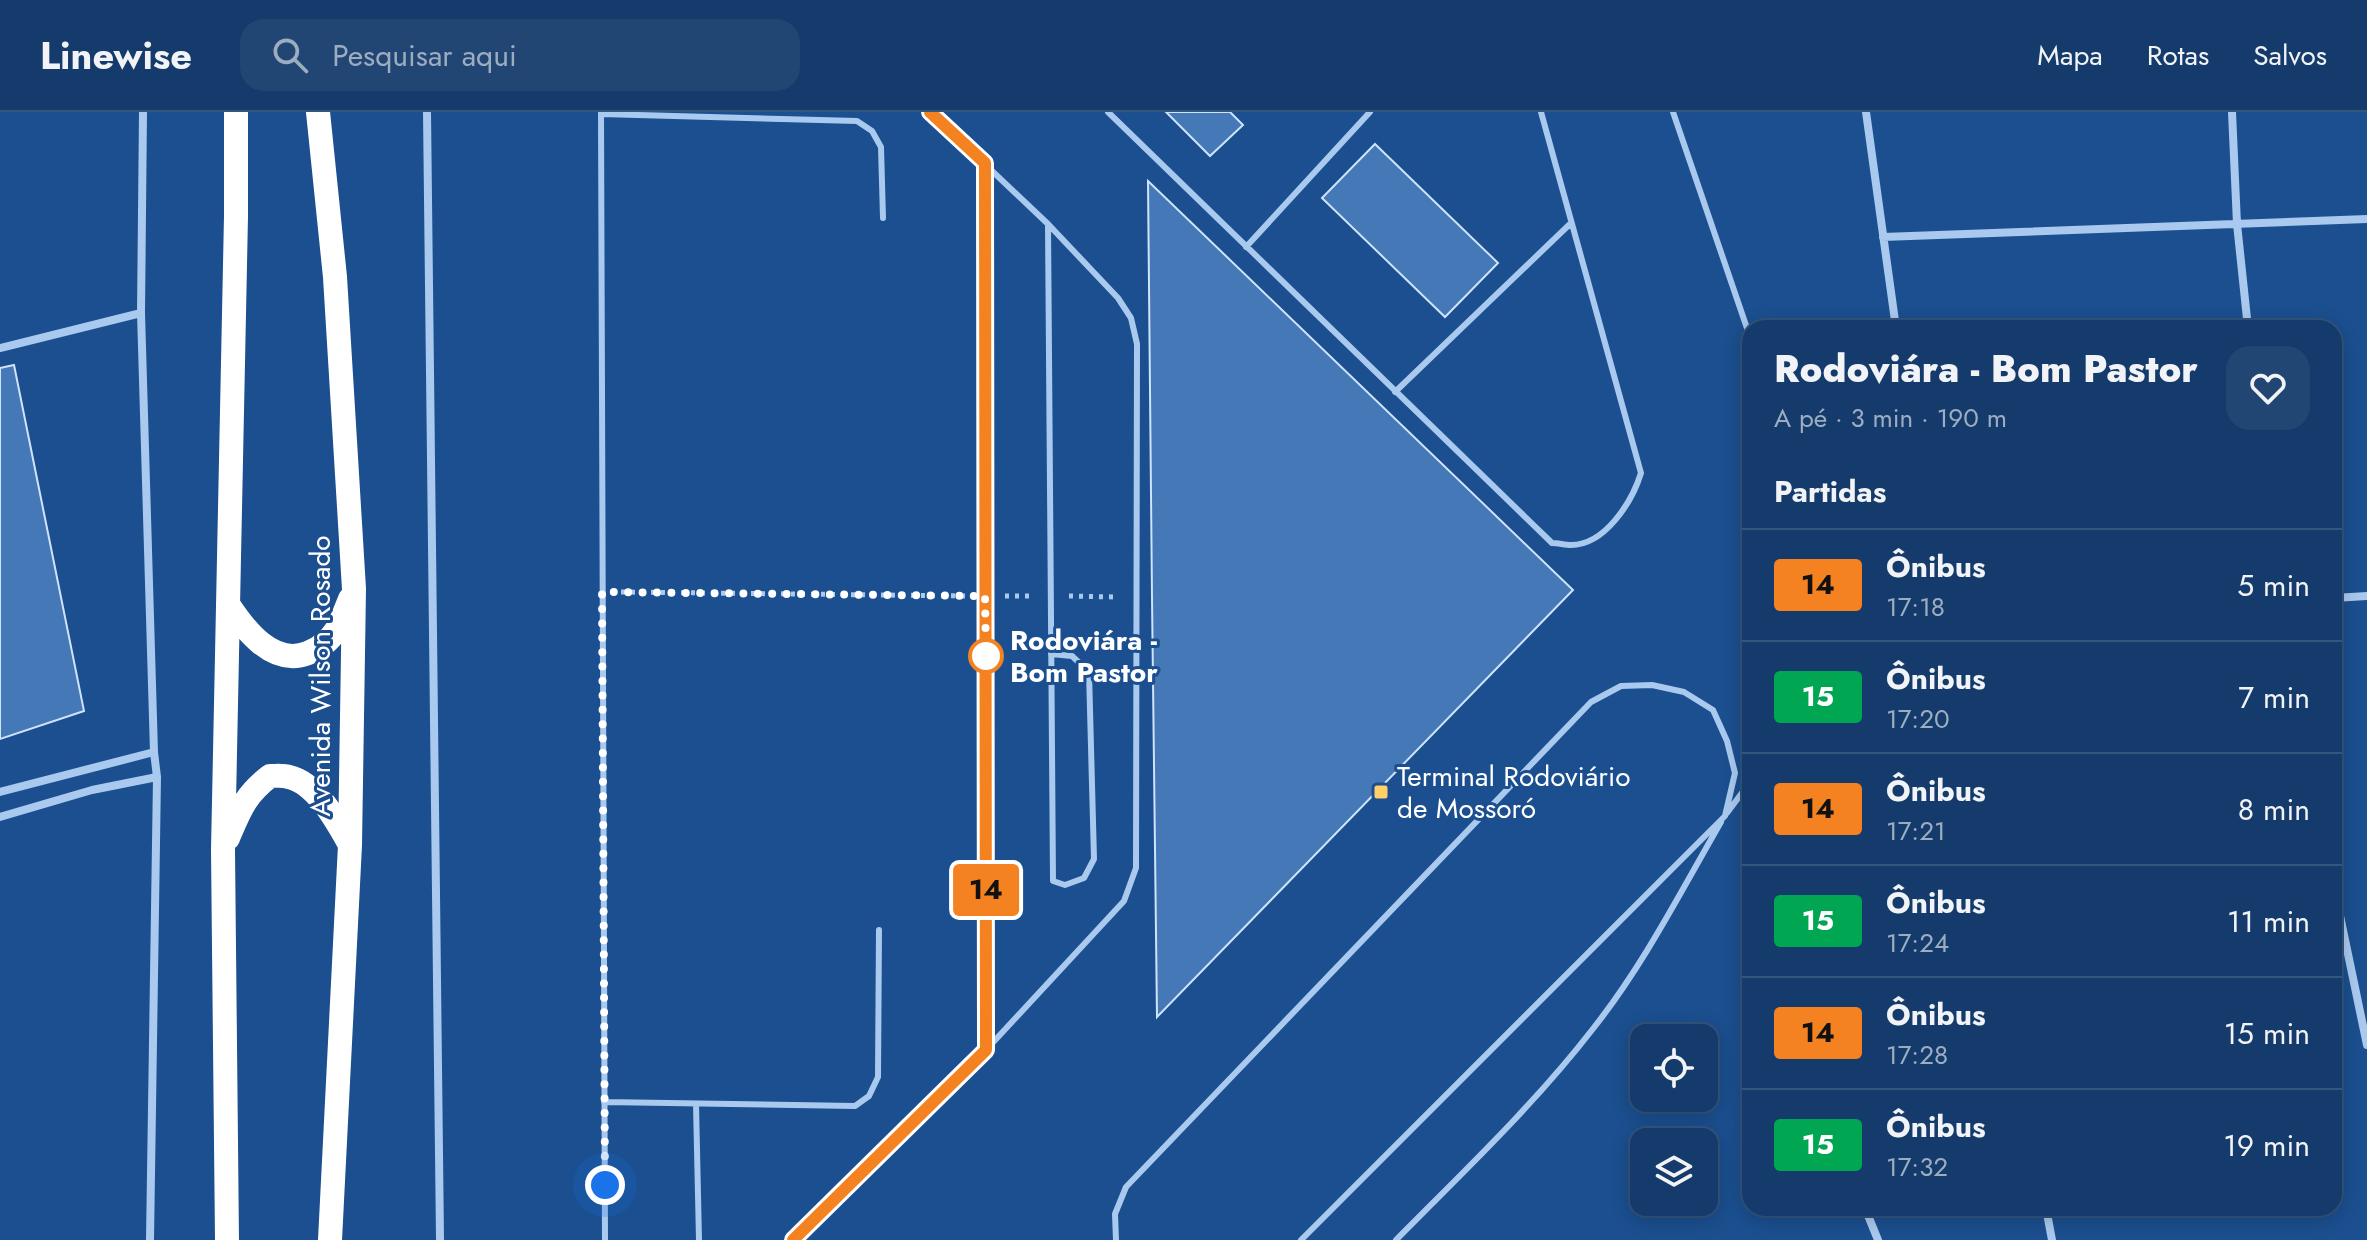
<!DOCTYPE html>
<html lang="pt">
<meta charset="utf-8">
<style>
:root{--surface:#143b6b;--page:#214673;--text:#f1f3f6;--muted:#9dadc1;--line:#33557e}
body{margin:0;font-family:Jost,sans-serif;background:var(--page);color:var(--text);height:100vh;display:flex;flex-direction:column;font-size:30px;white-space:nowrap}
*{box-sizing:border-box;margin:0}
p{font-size:26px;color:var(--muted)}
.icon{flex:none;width:44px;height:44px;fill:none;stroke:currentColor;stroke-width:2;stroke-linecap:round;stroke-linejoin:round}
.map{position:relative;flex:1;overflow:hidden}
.panel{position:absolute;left:1742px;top:208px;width:600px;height:896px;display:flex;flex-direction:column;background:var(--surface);border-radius:24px;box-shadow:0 4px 20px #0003,0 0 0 2px var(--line)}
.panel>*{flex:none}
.badge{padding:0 16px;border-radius:6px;font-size:28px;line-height:52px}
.controls{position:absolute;left:1630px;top:912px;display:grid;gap:16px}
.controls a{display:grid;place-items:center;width:88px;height:88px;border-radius:16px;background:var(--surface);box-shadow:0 4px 20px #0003,0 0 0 2px var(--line);font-size:40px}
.you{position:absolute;width:40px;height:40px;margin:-20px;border:6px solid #fff;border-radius:50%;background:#1a73e8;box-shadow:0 0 0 12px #1a73e833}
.map>.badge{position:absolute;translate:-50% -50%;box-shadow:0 0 0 4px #fff}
h2{padding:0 32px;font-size:30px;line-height:72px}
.round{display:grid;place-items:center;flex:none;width:84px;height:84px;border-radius:24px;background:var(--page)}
.summary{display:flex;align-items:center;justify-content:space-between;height:136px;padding:0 32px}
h1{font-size:38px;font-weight:800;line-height:60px}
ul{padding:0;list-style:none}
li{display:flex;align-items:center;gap:24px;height:112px;padding:0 32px;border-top:2px solid var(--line)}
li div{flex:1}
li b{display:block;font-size:30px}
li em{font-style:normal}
li .badge{min-width:88px;font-weight:700;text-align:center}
header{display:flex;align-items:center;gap:48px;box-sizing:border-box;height:112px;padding:0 40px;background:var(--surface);border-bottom:2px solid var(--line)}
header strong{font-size:38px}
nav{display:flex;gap:44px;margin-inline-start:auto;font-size:28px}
.search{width:560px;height:72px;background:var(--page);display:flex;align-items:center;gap:20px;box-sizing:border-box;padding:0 28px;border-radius:24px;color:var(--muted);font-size:30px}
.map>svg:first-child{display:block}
.building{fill:#4478b7;stroke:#cfe3fa;stroke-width:2}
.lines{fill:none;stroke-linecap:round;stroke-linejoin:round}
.path{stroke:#a9c9ee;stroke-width:5;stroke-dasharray:4 6;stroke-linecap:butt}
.lane{stroke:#a9c9ee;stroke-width:6}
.street{stroke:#a9c9ee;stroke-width:8}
.highway{stroke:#fff;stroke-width:24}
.line-casing{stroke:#fff;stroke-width:18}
.line{stroke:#f58220;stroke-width:12}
.walk{stroke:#fff;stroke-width:8;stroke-dasharray:0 14.4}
.stop-dot{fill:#fff;stroke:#f58220;stroke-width:4}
.poi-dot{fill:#ffd166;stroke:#1b4f8f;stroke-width:3}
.labels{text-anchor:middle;stroke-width:6;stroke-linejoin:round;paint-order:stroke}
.stop-label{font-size:28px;font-weight:bold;fill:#fff;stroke:#1b4f8f;text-anchor:start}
.street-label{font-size:28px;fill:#fff;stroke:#1b4f8f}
.poi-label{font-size:28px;fill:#fff;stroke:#1b4f8f;text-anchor:start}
</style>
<header>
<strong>Linewise</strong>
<div class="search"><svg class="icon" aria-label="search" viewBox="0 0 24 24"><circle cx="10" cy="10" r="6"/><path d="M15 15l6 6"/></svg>Pesquisar aqui</div>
<nav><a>Mapa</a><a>Rotas</a><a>Salvos</a></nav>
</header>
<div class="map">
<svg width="2367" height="1128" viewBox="0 0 2367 1128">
<rect width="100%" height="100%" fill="#1b4f8f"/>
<path class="building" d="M1166,0H1230L1243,13L1210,44Z
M1375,32L1498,151L1445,205L1322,86Z
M1148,69L1573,478L1157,905L1152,485Z
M14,253L84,599L0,627V256Z"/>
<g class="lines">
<path class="path" d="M621,480L967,484
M1005,484H1031
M1069,484L1115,485"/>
<path class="lane" d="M601,0L605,1128
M1108,0L1552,431C1558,431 1565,433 1571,433C1605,433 1632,390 1641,361L1541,0
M1673,0L1750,225
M601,2L857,9L872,19L881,35L883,106
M985,51L986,938
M1048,112L1053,769L1065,773L1084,766L1094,747L1089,560L1072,544L1051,542
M1246,135L1370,0
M1395,280L1571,111
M1727,701L1750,670
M604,990L855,994L869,984L878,965L879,818
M696,992L699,1128
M793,1128L986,938L1124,789L1136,756L1137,232L1131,206L1118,186L1048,112L930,0
M1116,1128L1115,1102L1126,1075L1591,590L1621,574L1652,573L1684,580L1713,598L1727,629L1735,661L1725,704L1301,1128
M1396,1128C1463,1060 1533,994 1592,918C1643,854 1680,781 1721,710"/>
<path class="street" d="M143,0L141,201L154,640L157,665L150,1128
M427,0L440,1128
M1866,0L1896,216
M2232,0L2237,112L2248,216
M1883,125L2367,107
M0,236L141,201
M2334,486L2367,484
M0,680L154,640
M0,705L92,678L157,665
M2334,775L2367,933
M1865,1096L1878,1128
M2046,1096L2052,1128"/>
<path class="highway" d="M318,0L335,165L354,477L350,733L330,1128
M228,492C245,518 273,555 308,541C321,536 330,528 337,517C342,508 346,497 350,487
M228,726C240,698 245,683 270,664C276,664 283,663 289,665C316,671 336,708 349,731
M227,1128L223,738L236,104V0"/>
</g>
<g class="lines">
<defs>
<path id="line" d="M793,1128L986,938L985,51L930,0"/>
</defs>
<use href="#line" class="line-casing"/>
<use href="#line" class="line"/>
<path class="walk" d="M605,1073L602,480L985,484L986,544"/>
</g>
<circle class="stop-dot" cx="986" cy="544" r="16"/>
<rect class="poi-dot" x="1373" y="672" width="16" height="16" rx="4"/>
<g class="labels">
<g class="stop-label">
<text x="1010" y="538">Rodoviára -<tspan x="1010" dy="32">Bom Pastor</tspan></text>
</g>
<g class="street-label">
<text transform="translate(320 564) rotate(-90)" y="10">Avenida Wilson Rosado</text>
</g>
<g class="poi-label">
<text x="1397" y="674">Terminal Rodoviário<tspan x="1397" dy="32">de Mossoró</tspan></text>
</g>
</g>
</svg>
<div class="controls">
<a><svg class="icon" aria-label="locate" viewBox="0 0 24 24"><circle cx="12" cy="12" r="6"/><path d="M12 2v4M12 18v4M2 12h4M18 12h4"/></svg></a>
<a><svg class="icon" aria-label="layers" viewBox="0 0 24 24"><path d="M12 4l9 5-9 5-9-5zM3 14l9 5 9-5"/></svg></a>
</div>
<div class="you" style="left:605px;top:1073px"></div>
<b class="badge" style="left:986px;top:778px;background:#f58220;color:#111">14</b>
<section class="panel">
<div class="summary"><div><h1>Rodoviára - Bom Pastor</h1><p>A pé · 3 min · 190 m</p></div><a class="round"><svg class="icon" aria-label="heart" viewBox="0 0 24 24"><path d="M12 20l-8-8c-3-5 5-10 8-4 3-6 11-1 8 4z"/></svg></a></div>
<h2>Partidas</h2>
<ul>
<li><span class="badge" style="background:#f58220;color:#111">14</span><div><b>Ônibus</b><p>17:18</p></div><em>5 min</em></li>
<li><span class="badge" style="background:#00a651;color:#fff">15</span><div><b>Ônibus</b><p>17:20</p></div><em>7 min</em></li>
<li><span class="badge" style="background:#f58220;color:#111">14</span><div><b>Ônibus</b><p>17:21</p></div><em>8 min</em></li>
<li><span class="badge" style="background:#00a651;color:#fff">15</span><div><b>Ônibus</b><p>17:24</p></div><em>11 min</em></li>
<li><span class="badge" style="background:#f58220;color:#111">14</span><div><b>Ônibus</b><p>17:28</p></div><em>15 min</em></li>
<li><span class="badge" style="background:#00a651;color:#fff">15</span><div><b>Ônibus</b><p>17:32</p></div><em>19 min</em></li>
</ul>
</section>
</div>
